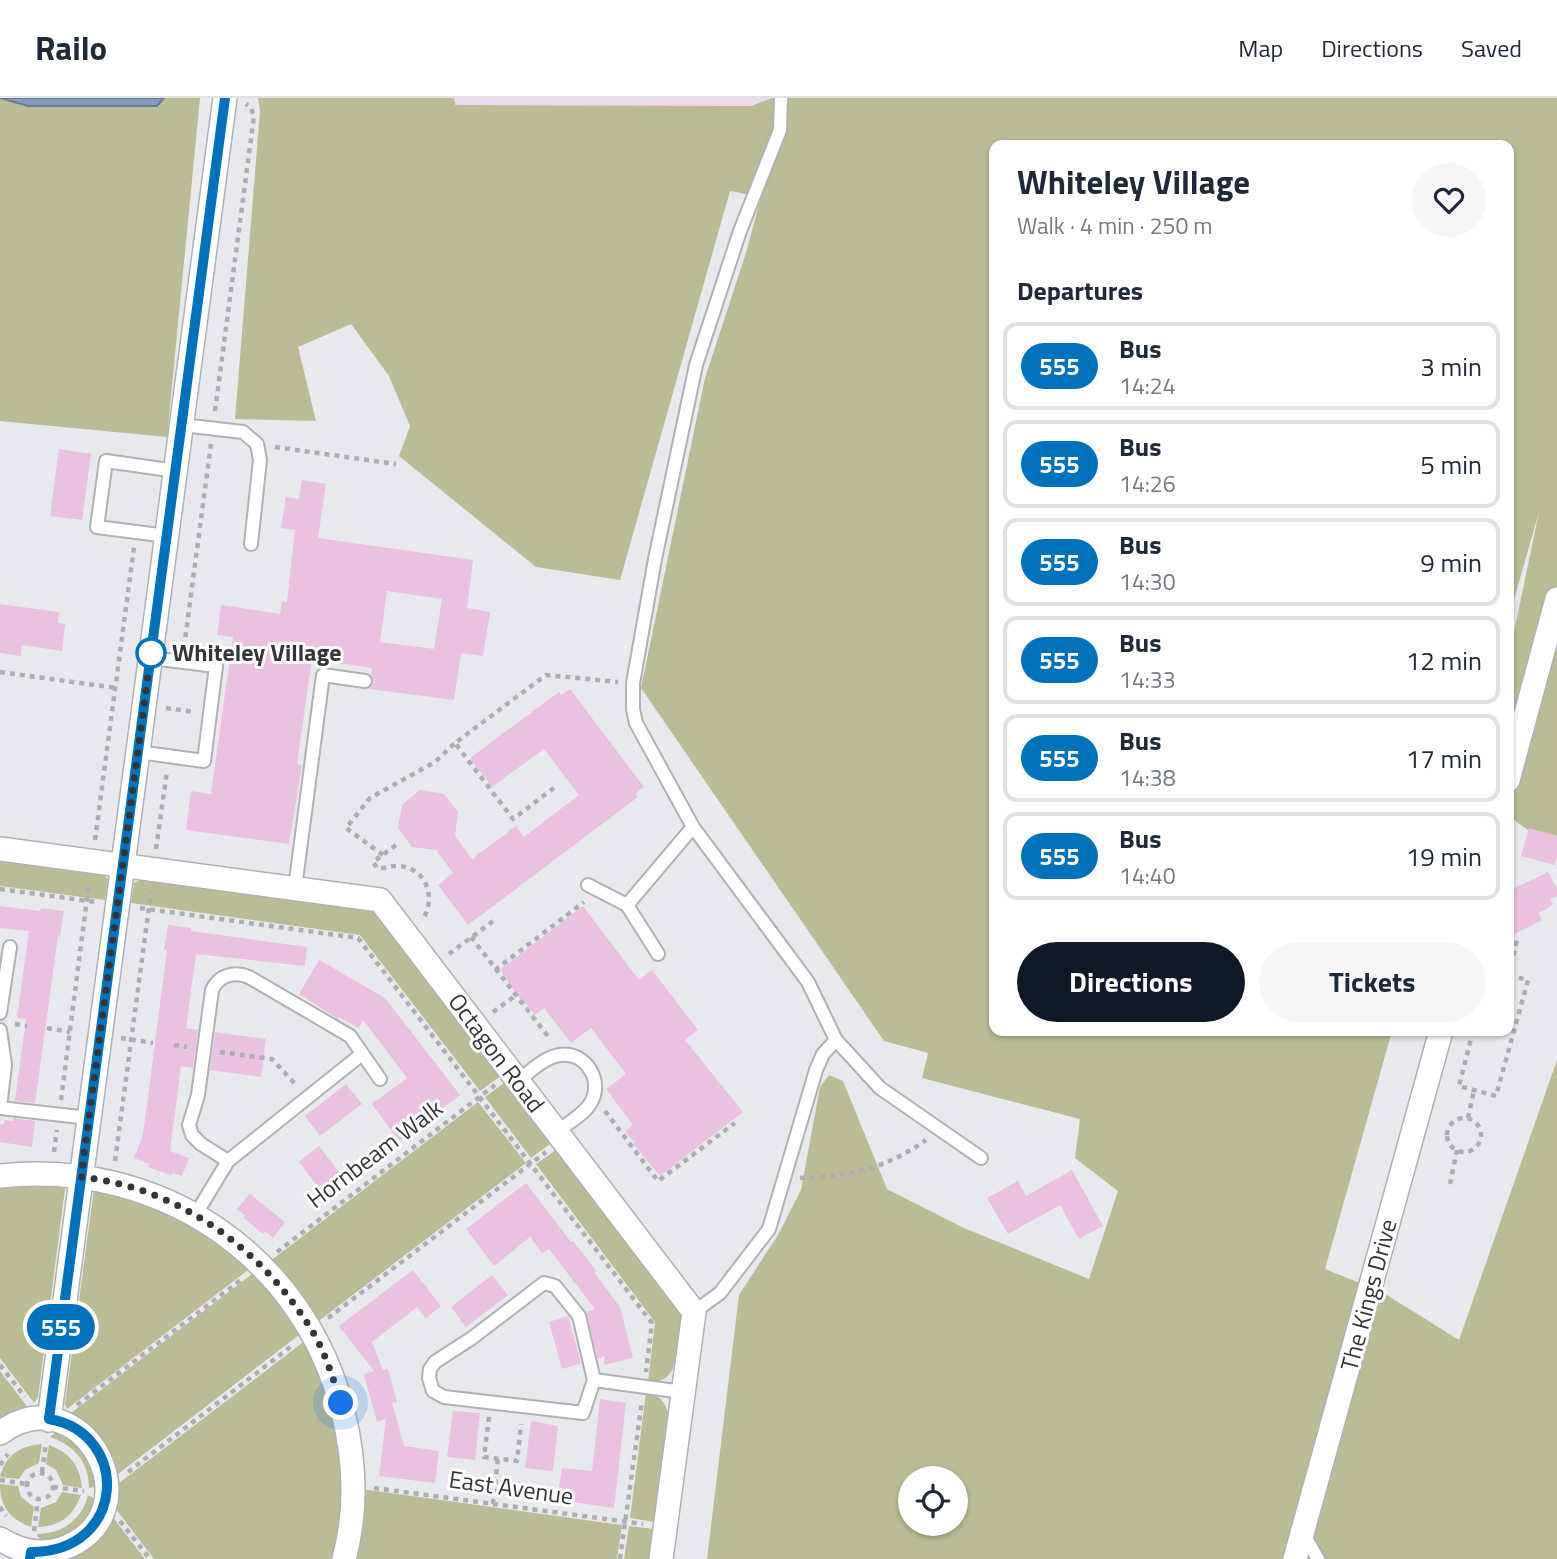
<!DOCTYPE html>
<meta charset="utf-8">
<style>
:root{--surface:#fff;--page:#f6f6f7;--text:#1f2937;--muted:#747a83;--line:#e0e1e3;--accent:#111827}
body{margin:0;font-family:"Titillium Web",sans-serif;background:var(--page);color:var(--text);height:100vh;display:flex;flex-direction:column;font-size:26px;white-space:nowrap}
*{box-sizing:border-box;margin:0}
p{font-size:23px;color:var(--muted)}
.icon{flex:none;width:38px;height:38px;fill:none;stroke:currentColor;stroke-width:2;stroke-linecap:round;stroke-linejoin:round}
.map{position:relative;flex:1;overflow:hidden}
.sheet{position:absolute;left:989px;top:42px;width:525px;height:896px;display:flex;flex-direction:column;background:var(--surface);border-radius:14px;box-shadow:0 2px 5px #0004}
.sheet>*{flex:none}
.badge{padding:0 14px;border-radius:23px;font-size:24px;line-height:46px}
.buttons{position:absolute;left:898px;top:1368px;display:grid;gap:14px}
.buttons a{display:grid;place-items:center;width:70px;height:70px;border-radius:50%;background:var(--surface);box-shadow:0 2px 5px #0004;font-size:35px}
.you{position:absolute;width:35px;height:35px;margin:-18px;border:5px solid #fff;border-radius:50%;background:#1a73e8;box-shadow:0 0 0 10px #1a73e833}
.map>.badge{position:absolute;translate:-50% -50%;box-shadow:0 0 0 4px #fff}
h2{padding:0 28px;font-size:26px;line-height:63px}
.round{display:grid;place-items:center;flex:none;width:74px;height:74px;border-radius:37px;background:var(--page)}
.head{display:flex;align-items:center;justify-content:space-between;height:119px;padding:0 28px}
h1{font-size:33px;font-weight:700;line-height:52px}
.button{display:flex;gap:14px;margin-top:auto;padding:14px 28px}
.button a{flex:1;height:80px;border-radius:42px;background:var(--accent);color:#fff;font-size:28px;font-weight:700;line-height:80px;text-align:center}
.button a+a{background:var(--page);color:var(--text)}
ul{padding:0;list-style:none}
li{display:flex;align-items:center;gap:21px;height:88px;margin:0 14px 10px;padding:0 14px;border:4px solid var(--line);border-radius:14px}
li div{flex:1}
li b{display:block;font-size:26px}
li em{font-style:normal}
li .badge{min-width:77px;font-weight:700;text-align:center}
header{display:flex;align-items:center;gap:42px;box-sizing:border-box;height:98px;padding:0 35px;background:var(--surface);border-bottom:2px solid var(--line)}
header strong{font-size:33px}
nav{display:flex;gap:38px;margin-inline-start:auto;font-size:24px}
.map>svg:first-child{display:block}
.commercial{fill:#e9d9eb}
.green{fill:#babc95;fill-rule:evenodd}
.water{fill:#8298bf;stroke:#6b7a96;stroke-width:2}
.building{fill:#eac1e0;fill-rule:evenodd}
.lines{fill:none;stroke-linecap:round;stroke-linejoin:round}
.service-casing{stroke:#b0b1b4;stroke-width:16}
.minor-casing{stroke:#b0b1b4;stroke-width:26}
.path{stroke:#adaeb1;stroke-width:4.5;stroke-dasharray:5 5;stroke-linecap:butt}
.service{stroke:#fff;stroke-width:12}
.minor{stroke:#fff;stroke-width:23}
.line-casing{stroke:#fff;stroke-width:16}
.line{stroke:#0072bc;stroke-width:10}
.walk{stroke:#343536;stroke-width:7;stroke-dasharray:0 12.6}
.stop-dot{fill:#fff;stroke:#0072bc;stroke-width:3.5}
.labels{text-anchor:middle;stroke-width:6;stroke-linejoin:round;paint-order:stroke}
.stop-label{font-size:24px;font-weight:bold;fill:#343536;stroke:#fff;text-anchor:start}
.street-label{font-size:24px;fill:#343536;stroke:#fff}
</style>
<header>
<strong>Railo</strong>
<nav><a>Map</a><a>Directions</a><a>Saved</a></nav>
</header>
<div class="map">
<svg width="1557" height="1461" viewBox="0 0 1557 1461">
<rect width="100%" height="100%" fill="#e8e9ed"/>
<path class="commercial" d="M454,0H772V1L751,8L454,7Z"/>
<path class="green" d="M0,0L28,8H156L164,0H200L167,339L0,323Z
M258,0H454L455,7L751,8L772,0H1557V754L1509,718V558L1539,414L1509,519L1508,47H994V933H1392L1325,1171L1382,1194L1459,1242L1557,962V1461H707L739,1197L778,1137L801,1092L820,989L829,977L843,983L887,1091L964,1130L1089,1181L1118,1093L1075,1060L1080,1021L922,980L928,955L884,943L641,590L705,280L746,155L761,99L730,93L620,482L536,469L399,358L410,328L389,278L351,226L298,249L316,323L235,321L260,13ZM910,1381H956V1426H910Z
M0,762L104,777L108,781L105,802L0,788Z
M142,781L372,812L499,979L480,993L360,837L131,805L134,785Z
M504,985L550,1046L531,1060L485,999Z
M478,1004L526,1065L316,1225L269,1164Z
M556,1052L683,1217C679,1240 682,1288 648,1284L655,1224L536,1066Z
M0,1085L63,1088L65,1091L38,1299L34,1305L0,1260Z
M94,1091L182,1119L252,1169L67,1311L65,1306Z
M256,1173L303,1234L118,1376C112,1349 96,1328 71,1315Z
M306,1242C331,1290 346,1354 343,1408C342,1425 337,1444 335,1461H154L115,1410L119,1385Z
M0,1273L29,1311L0,1321Z
M646,1295C660,1297 666,1304 668,1317L654,1424L630,1420Z
M56,1334C77,1345 98,1364 94,1389L89,1390C89,1364 74,1347 50,1339Z
M42,1346L39,1365L25,1372L19,1381L0,1379C5,1357 20,1348 42,1346Z
M49,1347C70,1355 80,1367 82,1390L63,1387L56,1372L46,1366Z
M0,1386L18,1388L21,1399L34,1409L31,1429C10,1421 0,1409 0,1386Z
M361,1391L622,1427L617,1461H352Z
M62,1394L81,1397C73,1418 61,1428 38,1429L41,1410L56,1404Z
M88,1397L93,1400C93,1423 61,1448 39,1441L37,1436C62,1436 82,1422 88,1397Z
M112,1418L145,1461H68C89,1452 103,1439 112,1418Z
M629,1428L654,1431L650,1461H624Z"/>
<path class="water" d="M0,0H164L157,8H28Z"/>
<path class="building" d="M59,351L91,356L82,422L50,418Z
M302,382L326,386L318,440L473,462L467,510L490,514L483,558L461,555L454,602L369,591L374,584L371,577L372,570L312,561L297,666L302,667L289,746L186,732L191,693L211,696L233,539L217,537L221,507L280,516L282,503L287,504L295,432L281,430L286,399L299,401ZM387,493L442,501L434,551L380,544Z
M0,506L59,514L58,525L65,526L62,553L22,547L21,558L0,555Z
M570,591L644,689L636,695L638,699L468,827L438,787L453,775L436,752L412,749L398,730L402,707L420,692L444,696L458,714L455,738L472,761L516,728L524,739L579,697L544,651L492,689L470,660L559,594L561,597Z
M1529,730L1557,738V757L1554,767L1521,758Z
M1548,774L1557,791V798L1550,801L1553,807L1538,815L1542,822L1508,839V793Z
M0,808L40,813L41,810L64,813L60,838H58L35,1005L15,1003L26,921L17,920L29,833L0,830Z
M583,808L639,882L652,872L698,932L685,942L743,1014L660,1078L633,1046L635,1045L625,1033L633,1027L606,991L626,976L591,930L571,945L544,910L535,917L526,905L524,906L500,872Z
M168,827L191,830V833L307,849L305,868L196,856L186,930L198,932L193,970L181,968L170,1053L189,1060L182,1078L172,1075L171,1077L148,1069L149,1066L134,1060L143,1037L167,852H164Z
M319,862L385,900L460,997L399,1043L372,1006L407,980L363,922L359,930L339,919L338,921L299,896Z
M215,934L266,941L261,979L210,972Z
M346,986L362,1006L320,1038L305,1018Z
M13,1020L35,1023L32,1049L0,1044V1027L4,1026L5,1022L13,1023Z
M319,1048L346,1083L325,1098L299,1064Z
M1072,1072L1103,1128L1079,1141L1060,1107L1008,1136L987,1100L1018,1083L1026,1098Z
M526,1085L571,1144L573,1143L585,1158L596,1173L594,1174L620,1209L633,1260L604,1267L605,1258L598,1261L586,1214L595,1211L549,1151L542,1155L530,1139L494,1168L466,1131Z
M250,1096L285,1124L273,1140L265,1133L263,1136L244,1120L245,1117L237,1111Z
M413,1172L441,1208L426,1220L417,1209L372,1244L383,1272L388,1271L397,1304L392,1305L404,1348L439,1353L435,1385L379,1378L386,1321L377,1324L364,1276L374,1273L339,1228Z
M492,1177L508,1197L466,1229L451,1209Z
M568,1218L581,1265L562,1271L549,1224Z
M600,1301L626,1305L614,1410L557,1402L562,1370L592,1373Z
M453,1313L480,1315L475,1362L447,1359Z
M531,1323L558,1328L553,1373L525,1370Z"/>
<g class="lines">
<defs>
<path id="service" d="M781,0L780,32L740,133L696,267L655,461L633,585V611L636,625L693,729L808,884L836,942L880,990L981,1060
M182,327L243,334L257,346L260,362L251,446
M167,438L97,429L106,363L176,373
M138,654L204,663L216,568L151,560
M588,787L627,807L658,856
M295,790L323,577L365,583
M627,807L693,729
M0,915L10,849
M0,932L5,967L0,1010
M518,983C530,974 544,959 560,957C585,953 605,983 590,1006C583,1017 567,1026 556,1034
M0,1010L89,1020
M228,1063L201,1046L192,1037L189,1027L198,997L212,892C219,877 234,873 249,879L350,938L380,981
M196,1116L228,1063L362,956
M694,1214L720,1195L769,1131L816,972L823,956L836,942
M594,1282L583,1315L444,1299L433,1293L429,1280L430,1271L435,1264L472,1240L544,1185L555,1188L579,1218L594,1282L683,1294
M1303,1435L1318,1461"/>
<path id="minor" d="M1508,682L1557,501
M0,751L380,802L694,1214L661,1461
M0,1078C159,1061 304,1157 343,1314C355,1362 357,1413 344,1461
M49,1322L225,0
M0,1335C82,1274 159,1417 61,1451C39,1458 19,1453 0,1441
M1295,1461L1441,933"/>
</defs>
<use href="#service" class="service-casing"/>
<use href="#minor" class="minor-casing"/>
<path class="path" d="M215,313L254,18L251,10L246,6
M275,349L396,366
M184,549L211,346
M0,574L117,590
M166,610L195,614
M554,690L513,721L455,645L546,577L618,584
M95,742L134,449
M396,747L373,764L377,770C385,771 392,767 400,768C427,771 436,800 423,821
M156,751L167,673
M383,757L346,730L370,700L435,664L455,645
M0,791L96,804
M140,810L358,840L652,1225L646,1274
M471,839L550,941
M449,856L496,821
M495,872L584,804
M1509,877L1517,841
M493,914L515,898
M15,926L27,928
M47,930L70,934
M1473,933L1459,988L1496,998L1528,882L1508,877
M121,940L153,945
M174,947L187,949
M220,954L272,961L297,988
M61,1002L89,785
M605,1013L658,1083L735,1025
M1468,1020L1474,992
M1447 1037a17 17 0 1 1 34 0a17 17 0 1 1-34 0Z
M54,1054L57,1032
M115,1063L151,794
M800,1080C848,1079 887,1070 926,1042
M1450,1086L1457,1052
M277,1154L495,987
M328,1220L546,1054
M0,1267L25,1299
M77,1307L242,1181
M489,1319L484,1359L517,1363L521,1326
M0,1367L8,1356
M42,1374L46,1344
M128,1374L293,1247
M27 1388a13 13 0 1 1 26 0a13 13 0 1 1-26 0Z
M0,1382L26,1386
M53,1389L84,1393
M374,1390L643,1426
M493,1406L498,1360
M0,1409L6,1418
M120,1423L150,1461
M34,1433L38,1401
M620,1461L642,1303"/>
<use href="#service" class="service"/>
<use href="#minor" class="minor"/>
</g>
<g class="lines">
<defs>
<path id="line" d="M30,1461L31,1454C127,1454 131,1335 49,1321L225,0"/>
</defs>
<use href="#line" class="line-casing"/>
<use href="#line" class="line"/>
<path class="walk" d="M151,555L81,1079C177,1089 261,1150 311,1231C325,1253 333,1280 341,1305"/>
</g>
<circle class="stop-dot" cx="151" cy="555" r="14"/>
<g class="labels">
<g class="stop-label">
<text x="172" y="563">Whiteley Village</text>
</g>
<g class="street-label">
<text transform="translate(496 955) rotate(53)" y="8">Octagon Road</text>
<text transform="translate(375 1056) rotate(-37)" y="8">Hornbeam Walk</text>
<text transform="translate(1369 1197) rotate(-75)" y="8">The Kings Drive</text>
<text transform="translate(511 1390) rotate(8)" y="8">East Avenue</text>
</g>
</g>
</svg>
<div class="buttons">
<a><svg class="icon" aria-label="locate" viewBox="0 0 24 24"><circle cx="12" cy="12" r="6"/><path d="M12 2v4M12 18v4M2 12h4M18 12h4"/></svg></a>
</div>
<div class="you" style="left:341px;top:1305px"></div>
<b class="badge" style="left:61px;top:1229px;background:#0072bc;color:#fff">555</b>
<section class="sheet">
<div class="head"><div><h1>Whiteley Village</h1><p>Walk · 4 min · 250 m</p></div><a class="round"><svg class="icon" aria-label="heart" viewBox="0 0 24 24"><path d="M12 20l-8-8c-3-5 5-10 8-4 3-6 11-1 8 4z"/></svg></a></div>
<h2>Departures</h2>
<ul>
<li><span class="badge" style="background:#0072bc;color:#fff">555</span><div><b>Bus</b><p>14:24</p></div><em>3 min</em></li>
<li><span class="badge" style="background:#0072bc;color:#fff">555</span><div><b>Bus</b><p>14:26</p></div><em>5 min</em></li>
<li><span class="badge" style="background:#0072bc;color:#fff">555</span><div><b>Bus</b><p>14:30</p></div><em>9 min</em></li>
<li><span class="badge" style="background:#0072bc;color:#fff">555</span><div><b>Bus</b><p>14:33</p></div><em>12 min</em></li>
<li><span class="badge" style="background:#0072bc;color:#fff">555</span><div><b>Bus</b><p>14:38</p></div><em>17 min</em></li>
<li><span class="badge" style="background:#0072bc;color:#fff">555</span><div><b>Bus</b><p>14:40</p></div><em>19 min</em></li>
</ul>
<div class="button"><a>Directions</a><a>Tickets</a></div>
</section>
</div>
